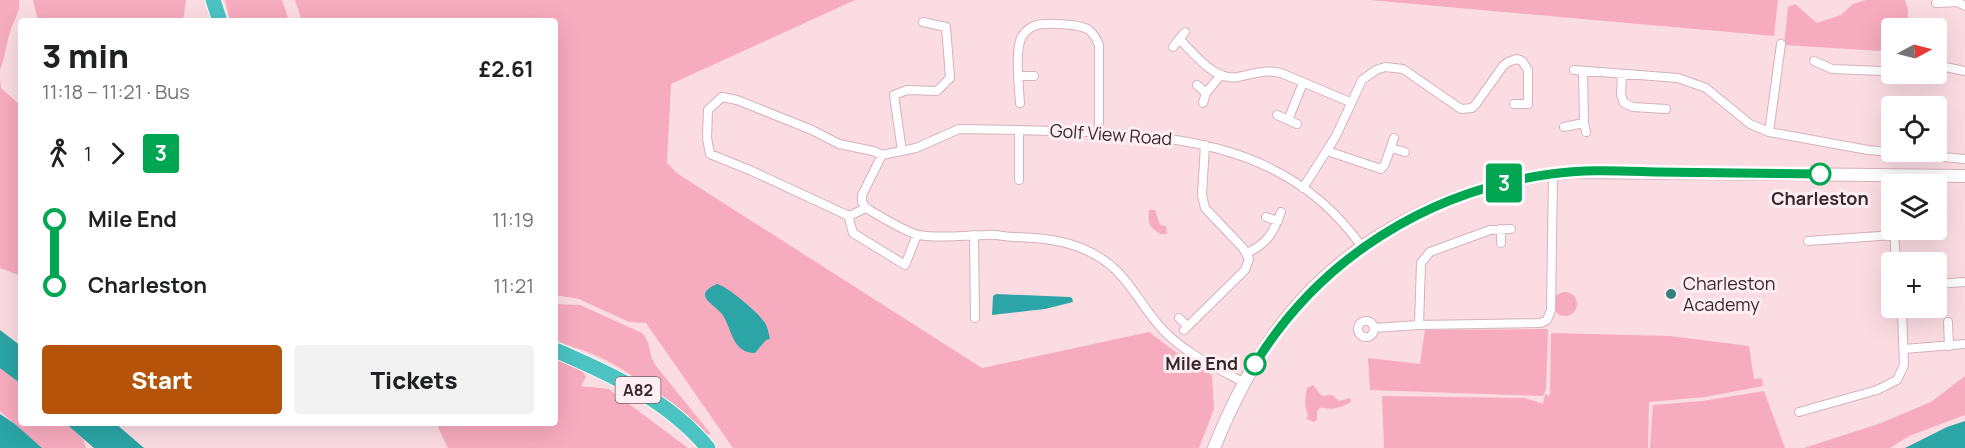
<!DOCTYPE html>
<meta charset="utf-8">
<style>
:root{--surface:#fff;--page:#f2f2f2;--text:#202124;--muted:#757577;--accent:#b45309}
body{margin:0;font-family:Manrope,sans-serif;background:var(--page);color:var(--text);height:100vh;display:flex;flex-direction:column;font-size:22px;white-space:nowrap}
*{box-sizing:border-box;margin:0}
p{font-size:20px;color:var(--muted)}
.icon{flex:none;width:33px;height:33px;fill:none;stroke:currentColor;stroke-width:2;stroke-linecap:round;stroke-linejoin:round}
.map{position:relative;flex:1;overflow:hidden}
.details{position:absolute;left:18px;top:18px;width:540px;height:408px;display:flex;flex-direction:column;background:var(--surface);border-radius:6px;box-shadow:0 6px 24px #0002}
.details>*{flex:none}
.badge{padding:0 12px;border-radius:4px;font-size:21px;line-height:39px}
.needle{width:39px;rotate:83deg}
.controls{position:absolute;left:1881px;top:18px;display:grid;gap:12px}
.controls a{display:grid;place-items:center;width:66px;height:66px;border-radius:6px;background:var(--surface);box-shadow:0 6px 24px #0002;font-size:30px}
.map>.badge{position:absolute;translate:-50% -50%;box-shadow:0 0 0 3px #fff}
.legs{display:flex;align-items:center;gap:9px;height:66px;padding:0 24px;font-size:20px}
.legs p{margin-inline-start:auto}
.head{display:flex;align-items:center;justify-content:space-between;height:102px;padding:0 24px}
h1{font-size:33px;font-weight:800;line-height:45px}
.button{display:flex;gap:12px;margin-top:auto;padding:12px 24px}
.button a{flex:1;height:69px;border-radius:6px;background:var(--accent);color:#fff;font-size:24px;font-weight:800;line-height:69px;text-align:center}
.button a+a{background:var(--page);color:var(--text)}
ul{padding:0 24px;list-style:none}
li{display:flex;align-items:center;gap:21px;height:66px;font-size:22px}
li i{display:grid;place-items:center;width:9px;height:100%;margin:0 8px;background:currentColor}
li i::after{content:'';width:15px;height:15px;margin:-8px;border:4px solid;border-radius:50%;background:var(--surface)}
li p{margin-inline-start:auto}
li:first-child i{background:linear-gradient(#0000 50%,currentColor 0)}
li:last-child i{background:linear-gradient(currentColor 50%,#0000 0)}
.map>svg:first-child{display:block}
.green{fill:#f7abbe}
.water{fill:#2ba5a6}
.lines{fill:none;stroke-linecap:round;stroke-linejoin:round}
.street-casing{stroke:#d6b2ba;stroke-width:10}
.secondary-casing{stroke:#d6b2ba;stroke-width:14}
.highway-casing{stroke:#fff;stroke-width:17}
.street{stroke:#fff;stroke-width:8}
.secondary{stroke:#fff;stroke-width:12}
.highway{stroke:#4cc3c3;stroke-width:15}
.line-1-casing{stroke:#fff;stroke-width:14}
.line-1{stroke:#00a651;stroke-width:9}
.stop-1-dot{fill:#fff;stroke:#00a651;stroke-width:3}
.poi-dot{fill:#367f7f;stroke:#feeef2;stroke-width:2}
.labels{text-anchor:middle;stroke-width:6;stroke-linejoin:round;paint-order:stroke}
.shield{fill:#feeef2;stroke:#726367;stroke-width:1.5}
.shield-label{font-size:16px;font-weight:bold;fill:#36282c}
.street-label{font-size:18px;fill:#36282c;stroke:#feeef2}
.stop-label{font-size:18px;font-weight:bold;fill:#36282c;stroke:#feeef2}
.poi-label{font-size:18px;fill:#36282c;stroke:#feeef2;text-anchor:start}
</style>
<div class="map">
<svg width="1965" height="448" viewBox="0 0 1965 448">
<rect width="100%" height="100%" fill="#fbdce3"/>
<path class="green" d="M0,0H19C21,11 13,22 10,32C6,45 5,58 0,70Z
M33,0H186L183,21H38Z
M225,0H282L289,21H230Z
M295,0H855L671,84L667,163L678,174L982,368L1149,332L1185,359L1212,375L1214,409L1199,448H733L646,323L629,322L579,299L555,295V21H302Z
M1370,0H1778L1774,36Z
M1866,0H1905L1908,10L1907,28H1892L1891,49L1880,51L1784,45L1788,7L1795,4L1817,23L1841,15L1853,4Z
M0,78L1,88L21,106V276L0,268Z
M1149,210H1155L1160,225L1166,226L1167,234H1160C1148,225 1148,225 1149,210Z
M1553 304a12 12 0 1 1 24 0a12 12 0 1 1-24 0Z
M555,304L580,305L642,333C653,346 647,352 656,366L711,434L705,435C672,406 639,375 599,357C585,350 569,346 555,340Z
M1548,329L1546,389L1543,396L1370,390L1368,358L1420,364L1425,330Z
M1551,333L1670,336L1749,346L1754,379L1762,378L1763,386L1705,397L1649,402L1648,448H1384L1382,396L1525,398L1543,404L1545,394L1550,396Z
M555,358C567,362 581,365 586,377L581,386L609,389L688,448H448L436,423H555Z
M0,367L21,384V423H65L83,439L86,448H42L0,411Z
M1965,376V415L1909,436L1890,448H1804L1881,423L1931,402Z
M1313,385L1322,396L1332,395L1339,401L1350,398L1351,402C1343,407 1332,411 1321,407L1317,411V420L1314,422L1307,419L1308,414C1304,407 1305,396 1307,388Z
M1764,391L1785,448H1650L1653,405L1702,401Z"/>
<path class="water" d="M717,284C727,286 762,315 766,325C768,329 769,335 770,339L766,340L755,353C733,353 732,331 724,317C718,305 689,296 717,284Z
M996,294L1070,297L1072,298L1073,302L1045,309L992,315L993,296Z
M0,330L21,346V384L0,368Z
M0,414L15,424L42,448H0Z
M1965,421V448H1905L1947,427Z
M65,423H115L144,448H94Z"/>
<g class="lines">
<defs>
<path id="street" d="M1936,3L1958,2L1965,6
M1179,39C1195,54 1214,81 1238,77C1253,74 1265,69 1281,73L1350,102
M1173,47L1185,32
M1814,61L1832,69L1882,71L1892,68
M1936,65L1965,71
M1574,70L1678,78L1706,88L1750,124L1769,132L1868,150L1965,159
M1622,74L1621,95L1624,103L1633,107L1666,109
M1019,76H1034
M1197,85L1206,93L1220,76
M1020,103C1019,86 1015,54 1021,38C1024,33 1029,28 1034,26C1044,22 1081,24 1089,30C1094,34 1097,40 1099,45V132
M1203,103L1206,93
M1277,115L1297,124
M1288,120L1303,83
M1584,123L1586,132
M1564,127L1584,123L1583,71
M1019,130L959,129L916,148L882,155L862,195V202L866,208C878,215 907,233 919,235C941,239 965,235 987,235C996,234 1005,237 1014,237C1038,238 1059,239 1081,248C1127,266 1134,299 1163,330C1185,353 1215,367 1243,382
M1769,132L1781,44
M1391,148L1405,152
M902,151L894,95L907,90L937,91L950,78L946,27L923,22
M1327,151L1381,169L1385,164L1394,138
M1890,175L1892,201
M1019,180V130C1147,134 1280,130 1362,247
M1303,188L1336,136L1362,80L1376,70L1385,67L1403,69L1461,109L1472,108L1476,104L1503,66L1508,62L1517,59L1522,61L1528,70V104H1514
M866,208L849,216L752,171L710,154L707,138L708,110L722,97L737,100L812,130L839,144L873,151L882,155
M848,215L853,233L905,265L917,235
M1266,217L1278,221
M1501,229V243
M1894,230L1896,262
M974,235L975,318
M1808,241L1894,235
M1247,253C1267,244 1274,232 1281,212
M1936,284L1965,282
M1891,313L1903,312L1910,308
M1179,318L1187,326
M1358 329a8 8 0 1 1 16 0a8 8 0 1 1-16 0Z
M1948,322L1949,346
M1419,325L1421,263L1430,252L1490,230L1511,229
M1374,328L1419,325L1541,323L1547,320L1551,310L1553,174
M1184,330L1245,270L1249,259L1243,248L1205,208L1202,195L1205,145
M1904,349L1965,344
M1799,412L1877,390L1897,380L1904,365L1902,312"/>
<path id="secondary" d="M1214,448C1232,403 1254,360 1284,321C1352,233 1461,182 1571,172L1965,176"/>
<path id="highway" d="M213,0L220,21
M555,350C611,374 668,400 708,448"/>
</defs>
<use href="#street" class="street-casing"/>
<use href="#secondary" class="secondary-casing"/>
<use href="#highway" class="highway-casing"/>
<use href="#street" class="street"/>
<use href="#secondary" class="secondary"/>
<use href="#highway" class="highway"/>
</g>
<g class="lines">
<defs>
<path id="line-1" d="M1255,364C1320,258 1428,191 1551,174C1586,169 1621,171 1656,172C1711,173 1765,173 1820,174"/>
</defs>
<use href="#line-1" class="line-1-casing"/>
<use href="#line-1" class="line-1"/>
</g>
<g class="stop-1-dot">
<circle cx="1820" cy="174" r="10"/>
<circle cx="1255" cy="364" r="10"/>
</g>
<circle class="poi-dot" cx="1671" cy="294" r="6"/>
<g class="labels">
<rect class="shield" x="615.5" y="377" width="45" height="26" rx="4.5"/>
<g class="shield-label">
<text x="638" y="396">A82</text>
</g>
<g class="street-label">
<text transform="translate(1111 135) rotate(4)" y="6">Golf View Road</text>
</g>
<g class="stop-label">
<text x="1820" y="205">Charleston</text>
<text x="1238" y="370" text-anchor="end">Mile End</text>
</g>
<g class="poi-label">
<text x="1683" y="290">Charleston<tspan x="1683" dy="21">Academy</tspan></text>
</g>
</g>
</svg>
<div class="controls">
<a><svg class="needle" viewBox="-14 -14 28 28"><path d="M0-13l5 13h-10z" fill="#e53935"/><path d="M0 13l5-13h-10z" fill="#757577"/></svg></a>
<a><svg class="icon" aria-label="locate" viewBox="0 0 24 24"><circle cx="12" cy="12" r="6"/><path d="M12 2v4M12 18v4M2 12h4M18 12h4"/></svg></a>
<a><svg class="icon" aria-label="layers" viewBox="0 0 24 24"><path d="M12 4l9 5-9 5-9-5zM3 14l9 5 9-5"/></svg></a>
<a>+</a>
</div>
<b class="badge" style="left:1504px;top:183px;background:#00a651;color:#fff">3</b>
<section class="details">
<div class="head"><div><h1>3 min</h1><p>11:18 – 11:21 · Bus</p></div><b>£2.61</b></div>
<div class="legs"><svg class="icon" aria-label="walk" viewBox="0 0 24 24"><circle cx="13" cy="4" r="2"/><path d="M13 8l-2 6 4 7M11 14l-3 7M7 12l3-4h3l4 4"/></svg>1<svg class="icon" aria-label="forward" viewBox="0 0 24 24"><path d="M9 5l7 7-7 7"/></svg><b class="badge" style="background:#00a651;color:#fff">3</b></div>
<ul>
<li><i style="color:#00a651"></i><b>Mile End</b><p>11:19</p></li>
<li><i style="color:#00a651"></i><b>Charleston</b><p>11:21</p></li>
</ul>
<div class="button"><a>Start</a><a>Tickets</a></div>
</section>
</div>
